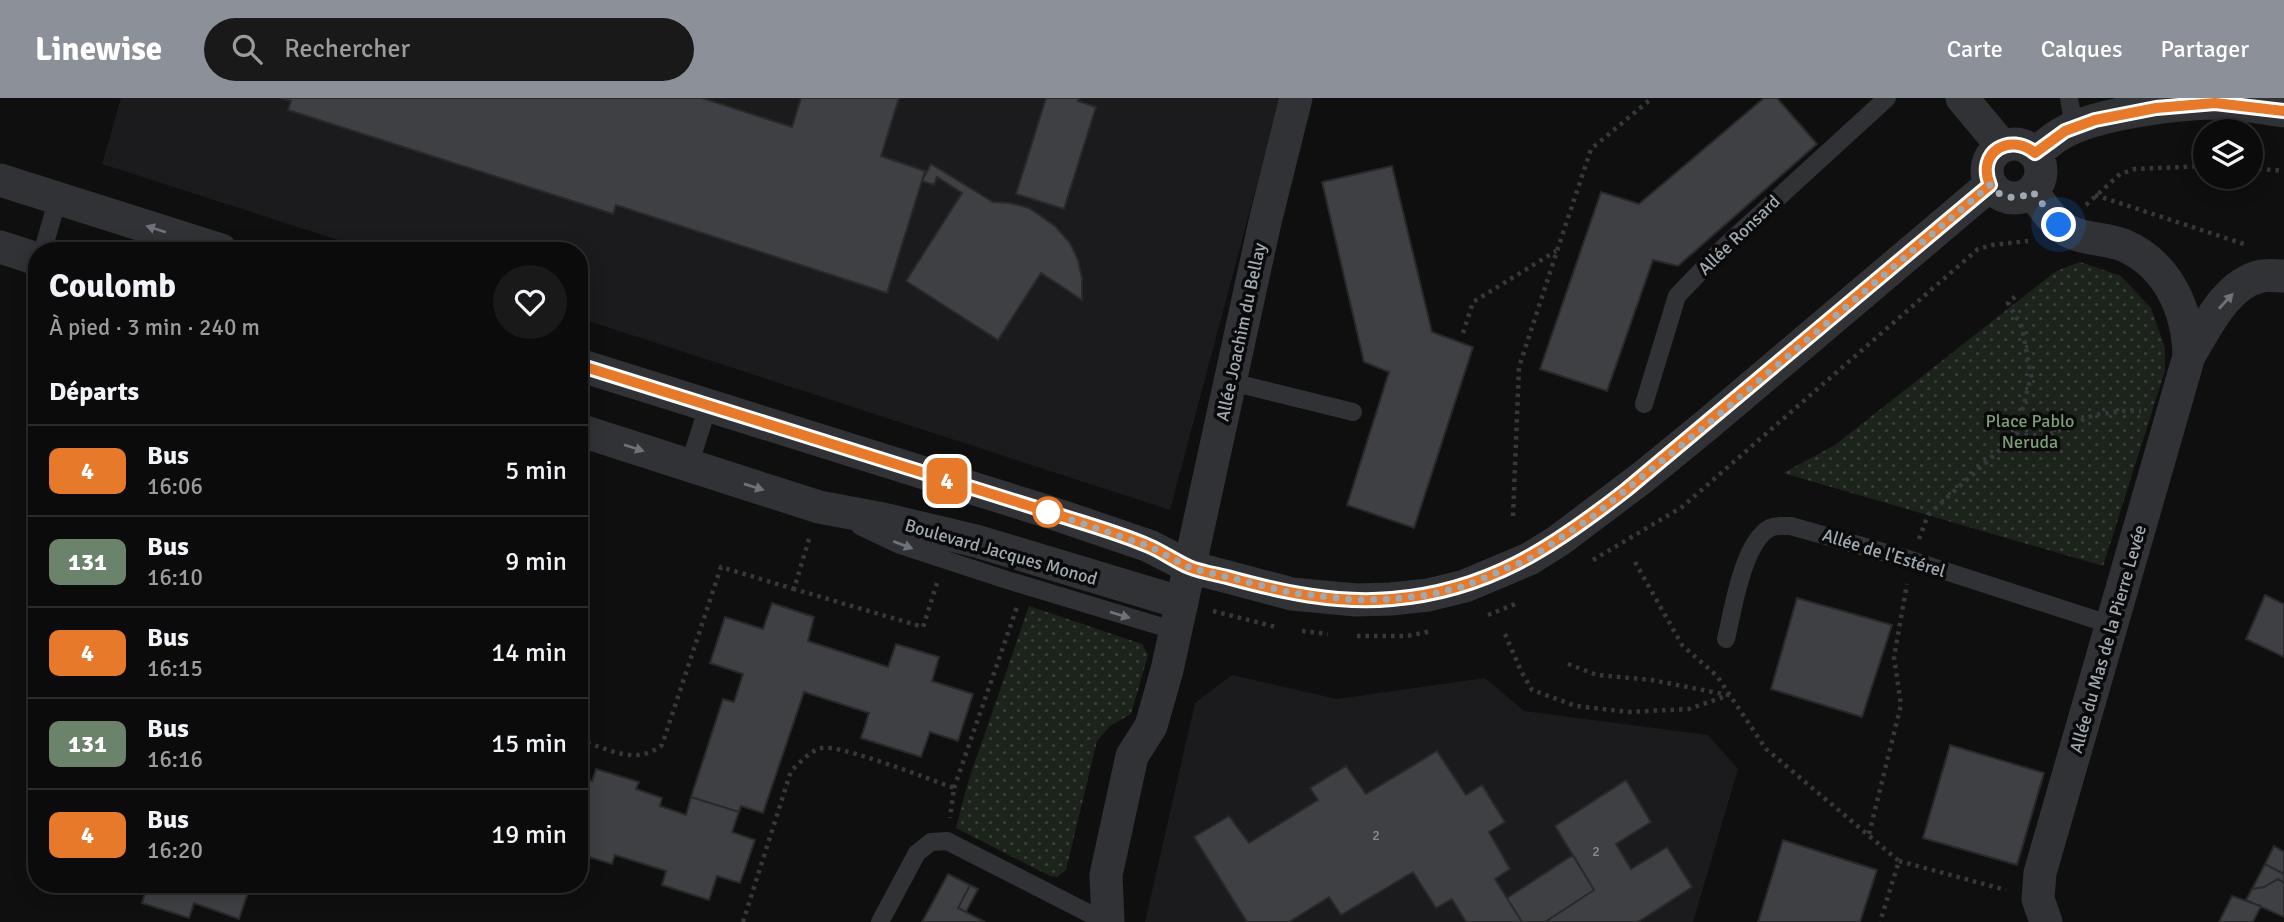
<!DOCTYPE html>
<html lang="fr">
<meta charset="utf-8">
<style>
:root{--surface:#0b0b0c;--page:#19191a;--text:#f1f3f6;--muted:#9a9b9d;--line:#2b2b2d;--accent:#8c9099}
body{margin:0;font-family:Signika,sans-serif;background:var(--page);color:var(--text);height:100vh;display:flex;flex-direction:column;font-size:26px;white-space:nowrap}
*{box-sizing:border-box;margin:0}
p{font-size:23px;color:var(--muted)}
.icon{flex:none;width:38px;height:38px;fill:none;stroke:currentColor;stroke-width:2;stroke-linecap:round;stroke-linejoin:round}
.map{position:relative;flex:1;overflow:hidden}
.side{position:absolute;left:28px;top:144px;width:560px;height:651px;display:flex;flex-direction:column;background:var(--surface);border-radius:28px;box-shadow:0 4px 18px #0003,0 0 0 2px var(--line)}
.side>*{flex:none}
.badge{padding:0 14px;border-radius:10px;font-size:24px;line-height:46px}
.controls{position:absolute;left:2193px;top:21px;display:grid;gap:14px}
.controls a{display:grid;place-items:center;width:70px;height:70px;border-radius:50%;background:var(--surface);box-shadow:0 4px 18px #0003,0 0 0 2px var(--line);font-size:35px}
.you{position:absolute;width:35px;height:35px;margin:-18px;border:5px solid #fff;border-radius:50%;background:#1a73e8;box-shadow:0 0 0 10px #1a73e833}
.map>.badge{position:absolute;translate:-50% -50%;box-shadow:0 0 0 4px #fff}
h2{padding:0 21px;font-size:26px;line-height:63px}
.round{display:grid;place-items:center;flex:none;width:74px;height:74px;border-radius:37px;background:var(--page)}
.head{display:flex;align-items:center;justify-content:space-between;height:119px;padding:0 21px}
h1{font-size:33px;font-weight:700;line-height:52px}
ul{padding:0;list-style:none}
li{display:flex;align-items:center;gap:21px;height:91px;padding:0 21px;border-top:2px solid var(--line)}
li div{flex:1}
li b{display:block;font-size:26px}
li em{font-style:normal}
li .badge{min-width:77px;font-weight:700;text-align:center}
header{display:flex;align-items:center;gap:42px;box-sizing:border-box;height:98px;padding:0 35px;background:var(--accent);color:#fff}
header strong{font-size:33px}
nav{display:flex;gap:38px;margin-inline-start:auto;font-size:24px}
.search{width:490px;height:63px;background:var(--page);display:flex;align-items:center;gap:18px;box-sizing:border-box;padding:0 24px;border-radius:38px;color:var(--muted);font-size:26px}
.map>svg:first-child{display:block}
.built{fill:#1b1b1d}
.park{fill:url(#park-dots)}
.building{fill:#3e4043;stroke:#29292c;stroke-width:2}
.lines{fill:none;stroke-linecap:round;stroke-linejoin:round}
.path{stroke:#36393c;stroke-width:4.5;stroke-dasharray:3.5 5;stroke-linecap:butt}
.service{stroke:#303235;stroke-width:18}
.minor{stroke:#303235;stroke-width:33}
.oneway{fill:#6d7379}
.line-casing{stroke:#fff;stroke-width:16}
.line{stroke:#e7792b;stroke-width:10}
.walk{stroke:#9fa9b1;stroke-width:7;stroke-dasharray:0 12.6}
.stop-dot{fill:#fff;stroke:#e7792b;stroke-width:3.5}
.labels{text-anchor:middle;stroke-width:7;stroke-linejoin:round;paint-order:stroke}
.number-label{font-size:14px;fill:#878f96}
.street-label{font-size:18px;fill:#9fa9b1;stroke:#0a0a0b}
.park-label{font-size:18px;fill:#7c9d76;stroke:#0a0a0b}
</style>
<header>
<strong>Linewise</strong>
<div class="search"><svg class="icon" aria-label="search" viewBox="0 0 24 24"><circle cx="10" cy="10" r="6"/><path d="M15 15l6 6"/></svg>Rechercher</div>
<nav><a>Carte</a><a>Calques</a><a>Partager</a></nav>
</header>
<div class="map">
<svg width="2284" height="824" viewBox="0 0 2284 824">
<defs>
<pattern id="park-dots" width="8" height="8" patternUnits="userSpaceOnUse" patternTransform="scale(1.75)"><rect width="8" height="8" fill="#1c231b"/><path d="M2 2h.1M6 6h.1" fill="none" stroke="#3a403a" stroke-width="1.8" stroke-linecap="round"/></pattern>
</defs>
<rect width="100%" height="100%" fill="#0f0f10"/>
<path class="built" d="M121,0H1280L1170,412L579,220V152H369L102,66Z
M1232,577L1337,601L1485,580L1524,613L1708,637L1738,671L1693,824H1145L1195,605Z"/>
<path class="park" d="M2080,164L2121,178L2151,210L2165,250V273L2103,468L1783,375L1835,347L2056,173Z
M1029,508L1142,546L1148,557L1131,616L1110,628L1097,643L1066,772L1057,779L1050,778L956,730L968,684Z"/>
<path class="building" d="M281,0H702L792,29L801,0H899L881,58L925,73L887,195L616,107L613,116L288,12L291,3Z
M1046,0H1079L1078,3L1096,9L1064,111L1016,96Z
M1764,0H1777L1817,46L1678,168L1653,162L1607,293L1540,271L1601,94L1639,106Z
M931,66L993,104L1010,105L1029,110L1055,128L1070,145L1078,162L1082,180V202L1041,175L998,242L906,183L962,95L937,79L934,87L922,83Z
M1392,68L1432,234L1473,249L1414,430L1347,407L1389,274L1364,264L1322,84Z
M2265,497L2284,506V559L2246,541Z
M1797,500L1892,527L1862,619L1771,591Z
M772,505L814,519L808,543L888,569L896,546L939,559L932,583L973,596L958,643L930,634L921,659L861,640L869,615L804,594L763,715L741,708L739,714L691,699L723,601L734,604L743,576L710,565L725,519L763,531Z
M1950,647L2044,675L2017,767L1923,740Z
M1437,653L1466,697L1482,687L1505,724L1489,734L1510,771L1495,781L1522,824H1466L1452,801L1436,810L1413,774L1341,817L1329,799L1289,824H1247L1194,739L1229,718L1249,745L1318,702L1310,690L1346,668L1366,696Z
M596,671L639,684L636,691L662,700L660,708L686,717L691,699L739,714L732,734L755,742L740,785L717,778L709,802L662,787L666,773L615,757L612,766L579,756V679L592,683Z
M1626,682L1651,724L1616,746L1631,771L1667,749L1692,789L1638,824H1545L1594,792L1555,728Z
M1783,742L1877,772L1860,824H1758Z
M2274,748L2284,754V776L2265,766Z
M1573,757L1594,792L1545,824H1522L1507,800Z
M2265,766L2284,776V785L2278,781L2264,789L2252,791Z
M948,776L970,787L958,810L985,824H922Z
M2278,781L2284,785V819L2246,802L2252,791L2264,789Z
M138,786H251L239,821L194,805L189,820L142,805L147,789Z
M970,787L978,791L966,814L958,810Z
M2232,798L2261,808L2253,824H2219Z"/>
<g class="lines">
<path class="path" d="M2196,47H2205
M2250,70L2284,73
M2095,97L2247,147
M2086,107L2120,76L2135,71L2205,68
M1463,235L1473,204L1556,153
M2016,337H2048L2094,317L2122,313H2141
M1513,418L1519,269L1557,153L1591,51L1652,0
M809,441L794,491L923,529L937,485
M1919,441L1928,417L2016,337L2031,278L2022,229L2008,205L2017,197
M1593,462L1682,409L1978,151L1992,147L2028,143
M1635,464L1682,547L1717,578L1766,651L1899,763L1880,824
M1213,513L1276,529
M1488,517L1515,506
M1302,533L1328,536
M1505,536L1521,573L1532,592L1576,608L1629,614L1689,611L1729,597
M1357,538H1407L1432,533
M1568,566L1597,577L1652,582L1728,597
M579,642C609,651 635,668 662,647L721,469L794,491
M954,690L1017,509
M1869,736L1901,607L1894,559L1907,486
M1899,763L2006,792
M743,824L791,673C801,664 809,653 822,650C839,646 932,682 954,690L950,720"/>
<path class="service" d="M2069,0L2074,30
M43,152L58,100
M1231,284L1353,314
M1644,306L1677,198L1723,150L1887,0
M689,368L708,308
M860,428L900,447L1007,482L1176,533
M1726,541C1733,512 1743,444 1770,430C1775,427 1785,428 1791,428L1911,462L2112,527
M880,824L917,755L931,744L947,743L1106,824"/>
<path class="minor" d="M1962,0L2002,48
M1987 73a27 27 0 1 1 54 0a27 27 0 1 1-54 0Z
M2035,56C2045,47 2054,39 2066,33C2102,15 2173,6 2214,5C2237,5 2261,10 2284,13
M0,82L221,152
M2033,94C2043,109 2054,126 2070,134C2087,142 2105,140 2123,147C2168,166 2188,212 2189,258
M0,149L37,161
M579,267L1049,414L1149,448L1190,469L1292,496L1356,502L1391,501L1428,497L1465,488L1529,461L1558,443L1643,379L1709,325L1990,87
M579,332L819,409L883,421L976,443L1182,505
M1108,824L1106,777L1132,658L1151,628L1167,572L1265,124L1296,0
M2046,824L2038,801L2040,775L2189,258C2206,230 2226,185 2262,178C2269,177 2277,178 2284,178"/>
</g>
<defs><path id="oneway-solid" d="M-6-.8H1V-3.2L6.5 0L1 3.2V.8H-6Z" transform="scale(1.75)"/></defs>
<g class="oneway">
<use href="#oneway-solid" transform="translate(156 131) rotate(-162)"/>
<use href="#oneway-solid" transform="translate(2226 203) rotate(-47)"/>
<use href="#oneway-solid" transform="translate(634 350) rotate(18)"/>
<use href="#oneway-solid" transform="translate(754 389) rotate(17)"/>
<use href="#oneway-solid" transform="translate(903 447) rotate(21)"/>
<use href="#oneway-solid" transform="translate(1120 517) rotate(17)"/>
</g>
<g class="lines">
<defs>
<path id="line" d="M579,267C736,317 893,364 1049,414C1082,425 1117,434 1149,448C1163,454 1175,463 1189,469C1201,474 1215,476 1227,479C1281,494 1336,506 1392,501C1488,493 1553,449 1626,392L1990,87C1976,54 2010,34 2035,55L2065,33L2095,22L2156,10L2215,5L2284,13"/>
</defs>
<use href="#line" class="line-casing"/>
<use href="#line" class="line"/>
<path class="walk" d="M1048,414L1149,448L1190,470L1292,495L1356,502L1391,501L1428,497L1465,488L1529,461L1592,419L1709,325L1990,87C2002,102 2016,102 2033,94L2059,127"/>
</g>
<circle class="stop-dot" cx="1048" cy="414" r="14"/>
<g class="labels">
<g class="number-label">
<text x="1376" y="742">2</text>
<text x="1596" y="758">2</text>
</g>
<g class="street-label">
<text transform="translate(1739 137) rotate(-44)" y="6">Allée Ronsard</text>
<text transform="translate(1241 234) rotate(-78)" y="6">Allée Joachim du Bellay</text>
<text transform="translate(1001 454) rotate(16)" y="6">Boulevard Jacques Monod</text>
<text transform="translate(1884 455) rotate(17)" y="6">Allée de l'Estérel</text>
<text transform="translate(2108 541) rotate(-74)" y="6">Allée du Mas de la Pierre Levée</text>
</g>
<g class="park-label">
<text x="2030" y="329">Place Pablo<tspan x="2030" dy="21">Neruda</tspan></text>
</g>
</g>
</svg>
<div class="controls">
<a><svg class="icon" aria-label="layers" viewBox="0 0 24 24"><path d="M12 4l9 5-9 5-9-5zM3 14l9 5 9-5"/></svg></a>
</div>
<div class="you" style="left:2059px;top:127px"></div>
<b class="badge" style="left:947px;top:383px;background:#e7792b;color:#fff">4</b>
<section class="side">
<div class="head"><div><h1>Coulomb</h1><p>À pied · 3 min · 240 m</p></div><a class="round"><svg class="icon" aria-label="heart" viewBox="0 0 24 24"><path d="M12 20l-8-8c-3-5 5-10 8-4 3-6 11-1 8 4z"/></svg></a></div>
<h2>Départs</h2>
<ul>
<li><span class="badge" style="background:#e7792b;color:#fff">4</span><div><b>Bus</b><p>16:06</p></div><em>5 min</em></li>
<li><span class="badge" style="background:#6b836b;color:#fff">131</span><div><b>Bus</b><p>16:10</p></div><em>9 min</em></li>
<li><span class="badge" style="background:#e7792b;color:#fff">4</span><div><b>Bus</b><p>16:15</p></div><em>14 min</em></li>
<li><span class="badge" style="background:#6b836b;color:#fff">131</span><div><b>Bus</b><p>16:16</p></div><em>15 min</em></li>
<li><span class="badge" style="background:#e7792b;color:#fff">4</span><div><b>Bus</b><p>16:20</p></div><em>19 min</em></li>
</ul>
</section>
</div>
